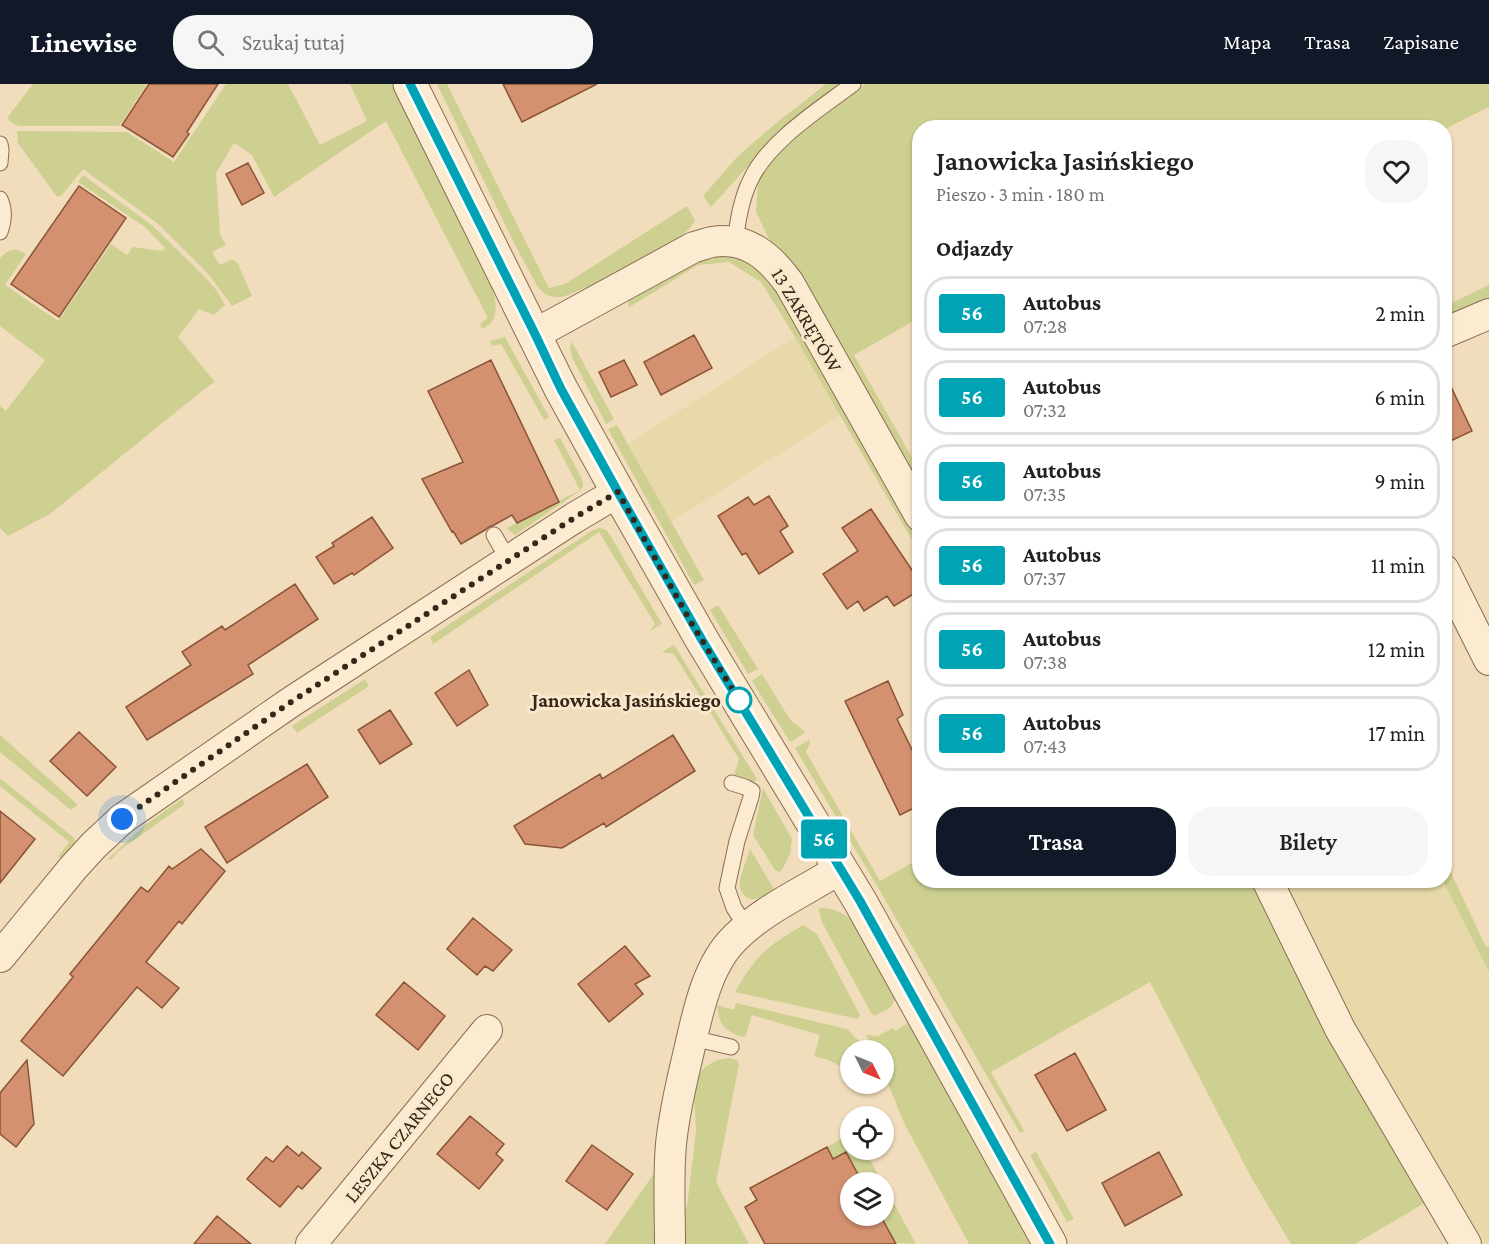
<!DOCTYPE html>
<html lang="pl">
<meta charset="utf-8">
<style>
:root{--surface:#fff;--page:#f6f6f6;--text:#222;--muted:#767676;--line:#e0e0e0;--accent:#111827}
body{margin:0;font-family:"Crimson Pro",serif;background:var(--page);color:var(--text);height:100vh;display:flex;flex-direction:column;font-size:22px;white-space:nowrap}
*{box-sizing:border-box;margin:0}
p{font-size:20px;color:var(--muted)}
.icon{flex:none;width:33px;height:33px;fill:none;stroke:currentColor;stroke-width:2;stroke-linecap:round;stroke-linejoin:round}
.map{position:relative;flex:1;overflow:hidden}
.side{position:absolute;left:912px;top:36px;width:540px;height:768px;display:flex;flex-direction:column;background:var(--surface);border-radius:24px;box-shadow:0 2px 4px #0004}
.side>*{flex:none}
.badge{padding:0 12px;border-radius:4px;font-size:21px;line-height:39px}
.needle{width:39px;rotate:133deg}
.tools{position:absolute;left:840px;top:956px;display:grid;gap:12px}
.tools a{display:grid;place-items:center;width:54px;height:54px;border-radius:50%;background:var(--surface);box-shadow:0 2px 4px #0004;font-size:30px}
.you{position:absolute;width:30px;height:30px;margin:-15px;border:4px solid #fff;border-radius:50%;background:#1a73e8;box-shadow:0 0 0 9px #1a73e833}
.map>.badge{position:absolute;translate:-50% -50%;box-shadow:0 0 0 3px #fff}
h2{padding:0 24px;font-size:22px;line-height:54px}
.round{display:grid;place-items:center;flex:none;width:63px;height:63px;border-radius:24px;background:var(--page)}
.overview{display:flex;align-items:center;justify-content:space-between;height:102px;padding:0 24px}
h1{font-size:28px;font-weight:600;line-height:45px}
.button{display:flex;gap:12px;margin-top:auto;padding:12px 24px}
.button a{flex:1;height:69px;border-radius:24px;background:var(--accent);color:#fff;font-size:24px;font-weight:600;line-height:69px;text-align:center}
.button a+a{background:var(--page);color:var(--text)}
ul{padding:0;list-style:none}
li{display:flex;align-items:center;gap:18px;height:75px;margin:0 12px 9px;padding:0 12px;border:3px solid var(--line);border-radius:24px}
li div{flex:1}
li b{display:block;font-size:22px}
li em{font-style:normal}
li .badge{min-width:66px;font-weight:700;text-align:center}
header{display:flex;align-items:center;gap:36px;box-sizing:border-box;height:84px;padding:0 30px;background:var(--accent);color:#fff}
header strong{font-size:28px}
nav{display:flex;gap:33px;margin-inline-start:auto;font-size:21px}
.search{width:420px;height:54px;background:var(--page);display:flex;align-items:center;gap:15px;box-sizing:border-box;padding:0 21px;border-radius:24px;color:var(--muted);font-size:22px}
.map>svg:first-child{display:block}
.farmland{fill:#e7d9a9}
.green{fill:#cdd090}
.building{fill:#d3916f;stroke:#8b5338;stroke-width:1.5}
.lines{fill:none;stroke-linecap:round;stroke-linejoin:round}
.service-casing{stroke:#8a6d54;stroke-width:17}
.minor-casing{stroke:#8a6d54;stroke-width:32}
.tertiary-casing{stroke:#8a6d54;stroke-width:35}
.service{stroke:#fbebd0;stroke-width:15}
.minor{stroke:#fbebd0;stroke-width:30}
.tertiary{stroke:#fbebd0;stroke-width:33}
.line-casing{stroke:#fff;stroke-width:14}
.line{stroke:#00a3b4;stroke-width:9}
.walk{stroke:#38261a;stroke-width:6;stroke-dasharray:0 10.8}
.stop-dot{fill:#fff;stroke:#00a3b4;stroke-width:3}
.labels{text-anchor:middle;stroke-width:6;stroke-linejoin:round;paint-order:stroke}
.street-label{font-size:20px;fill:#38261a;stroke:#f8e8cc}
.stop-label{font-size:20px;font-weight:bold;fill:#38261a;stroke:#f8e8cc;text-anchor:end}
</style>
<header>
<strong>Linewise</strong>
<div class="search"><svg class="icon" aria-label="search" viewBox="0 0 24 24"><circle cx="10" cy="10" r="6"/><path d="M15 15l6 6"/></svg>Szukaj tutaj</div>
<nav><a>Mapa</a><a>Trasa</a><a>Zapisane</a></nav>
</header>
<div class="map">
<svg width="1489" height="1160" viewBox="0 0 1489 1160">
<rect width="100%" height="100%" fill="#f1ddbc"/>
<path class="farmland" d="M795,253L841,331L671,438L628,360Z
M1281,797H1443L1489,888V1160H1485L1353,935Z"/>
<path class="green" d="M33,0H147L119,42H22L15,41L7,34Z
M226,0H288L320,61L367,37L350,0H393L486,186C491,201 502,224 491,239C490,240 484,244 483,245L480,240L488,234L386,37L274,113L252,71L234,59L216,89L220,150L226,161L212,168L220,181L233,175L238,180L252,212L232,222L209,191L157,139L83,85L62,111L57,113L18,59L17,47L127,48L174,78Z
M437,0H447L549,204L565,200L687,122L695,137L690,144L678,155L590,210L586,203C567,212 553,221 537,202L513,157Z
M826,0H842L794,38L748,82L711,123L703,112L738,72L775,40Z
M865,0H1489V23L1445,45L920,44L919,234L854,271L919,386V399L799,191L769,155L756,128L758,99L766,82L779,67Z
M83,91L153,142L207,195L217,207L225,221L214,231L199,225L178,253L215,298L207,303L50,430L8,452L0,444V322L6,327L45,276L0,242V174C9,165 15,163 26,170L5,201L58,237L111,160L127,171L133,163L162,167L165,164L145,143L78,98Z
M722,172L743,176L757,184L771,198L919,458V468L887,413L795,253L761,198L729,178L698,181L628,224L629,215L704,174Z
M1489,201V214L1448,231L1447,226H1445V222Z
M505,253L549,333L544,336L501,260L492,262L490,257Z
M572,258L614,335L606,340L573,275L570,264Z
M617,341L704,496L694,501L608,345Z
M560,354L582,395L583,402L581,406L515,451L507,444L580,406L554,356Z
M600,444L606,446L610,451L662,540L650,547L655,540L599,448L433,560L430,553L593,446Z
M718,521L758,585L748,590L710,526Z
M674,561L757,695L754,699L734,691L739,675L674,570L662,568Z
M762,590L789,634C793,640 801,642 805,649L790,658L752,597Z
M365,595L369,602L297,649L292,642Z
M0,651L78,721L71,726L0,668Z
M809,656L810,659L806,668L880,797L919,775L920,796L1257,797L1428,1117L1355,1160H1291L1251,1093L1150,898L991,988L1024,1047L1020,1049L876,800L795,664Z
M0,694L74,754L77,759L65,775L58,773L69,758L0,702Z
M763,704L792,755L790,770L783,784L779,788L775,786L753,751Z
M182,715L185,720L120,766L111,776L109,774L145,741Z
M750,765L774,805C765,811 753,821 744,811C741,807 739,803 740,797C742,786 747,775 750,765Z
M1445,776L1486,863L1489,862V888L1443,797L1444,796Z
M819,824C834,823 846,830 856,840L896,914L890,924L874,932L871,929L821,836Z
M803,841L817,850L860,931L858,935L735,908C745,891 755,874 771,862C781,854 792,848 803,841Z
M736,919L847,945L858,956L861,966H850V987L828,976L814,972L820,951L752,931L746,951L743,953C725,948 718,939 717,921L734,926Z
M910,938L1030,1160H969L904,1039L884,990V966H873L866,951L878,952L893,944L895,947Z
M729,974L737,976L739,980L716,1098L749,1160H679V1152L687,1122L696,1048L694,1010L699,990L705,983L717,976Z
M850,1050V1065H864L882,1098H862L845,1069L833,1075L827,1063Z
M1036,1068L1074,1135L1067,1138L1030,1071Z
M657,1085L659,1160H605Z
M884,1101L916,1160L896,1159L880,1131H884Z"/>
<path class="building" d="M149,0H218L187,48L189,50L173,73L122,41Z
M503,0H597L522,38Z
M248,79L264,109L242,121L226,90Z
M79,102L126,134L59,233L11,200Z
M694,251L712,284L661,311L644,278Z
M491,276L559,418L517,439L512,431L494,441L489,443L485,446L461,460L453,447L452,448L422,395L463,378L428,307Z
M624,276L637,301L611,313L599,288Z
M1444,288L1472,347L1444,360Z
M769,412L788,442L780,447L793,468L759,490L746,469L742,471L718,432L748,413L754,421Z
M871,425L920,498V506L894,522L887,512L864,527L858,517L847,525L823,490L858,467L842,444Z
M372,433L393,464L354,491L352,489L334,500L316,473L334,462L332,459Z
M295,500L318,535L248,581L253,590L147,656L126,623L191,581L182,568L222,542L225,546Z
M469,586L488,621L457,642L435,609Z
M888,597L903,631L897,635L920,682V721L900,731L845,617Z
M390,626L412,660L380,680L358,646Z
M79,648L116,683L87,712L50,677Z
M673,651L695,687L606,743L604,739L562,764L525,760L514,742L600,690L602,695Z
M307,680L328,713L227,779L205,743Z
M0,727L35,755L0,799Z
M201,765L225,787L182,840L179,837L146,878L179,904L162,924L137,903L63,992L21,957L73,893L70,890L141,803L148,808L169,782L172,785Z
M473,834L512,866L493,887L485,882L477,891L447,865Z
M625,862L650,892L635,900L643,910L609,938L578,900Z
M404,898L445,932L418,966L376,931Z
M1075,969L1106,1026L1067,1047L1035,991Z
M27,976L34,1040L16,1063L0,1050V1009Z
M470,1032L504,1060L496,1070L503,1076L479,1105L437,1070Z
M592,1061L633,1090L607,1126L566,1097Z
M287,1062L299,1072L302,1068L321,1084L302,1105L298,1102L280,1123L247,1095L266,1073L273,1078Z
M827,1063L833,1075L846,1068L862,1098H850V1131H880L896,1160H765L745,1123L757,1116L750,1104Z
M1159,1068L1182,1111L1125,1142L1102,1099Z
M217,1132L251,1160H194Z"/>
<g class="lines">
<defs>
<path id="service" d="M0,60L1,66L0,79
M0,115C5,126 4,137 0,148
M735,158C738,136 741,115 751,95C769,57 820,25 853,0
M494,451L509,477
M732,699L745,703L752,707L751,713L737,757L727,804L734,824L747,844
M692,954L731,963"/>
<path id="minor" d="M1444,249L1489,230
M535,250L694,163C700,162 706,159 712,158C747,152 770,173 789,199L920,432
M1444,486L1489,576
M1267,796L1340,945L1466,1160
M0,873L73,784L94,761L122,735L291,618L574,434L618,408
M311,1160L487,946
M670,1160C670,1127 668,1093 671,1060C674,1030 681,1000 688,971C697,932 706,882 735,854C765,824 806,807 841,784"/>
<path id="tertiary" d="M410,0L561,305L618,408L702,556L860,817L1050,1160"/>
</defs>
<use href="#service" class="service-casing"/>
<use href="#minor" class="minor-casing"/>
<use href="#tertiary" class="tertiary-casing"/>
<use href="#service" class="service"/>
<use href="#minor" class="minor"/>
<use href="#tertiary" class="tertiary"/>
</g>
<g class="lines">
<defs>
<path id="line" d="M410,0L535,250L561,305L618,408L702,556L860,817L1050,1160"/>
</defs>
<use href="#line" class="line-casing"/>
<use href="#line" class="line"/>
<path class="walk" d="M122,735L291,618L574,434L618,408L692,540L739,616"/>
</g>
<circle class="stop-dot" cx="739" cy="616" r="12"/>
<g class="labels">
<g class="street-label">
<text transform="translate(807 236) rotate(59)" y="7">13 ZAKRĘTÓW</text>
<text transform="translate(399 1053) rotate(-51)" y="7">LESZKA CZARNEGO</text>
</g>
<g class="stop-label">
<text x="721" y="623">Janowicka Jasińskiego</text>
</g>
</g>
</svg>
<div class="tools">
<a><svg class="needle" viewBox="-14 -14 28 28"><path d="M0-13l5 13h-10z" fill="#e53935"/><path d="M0 13l5-13h-10z" fill="#767676"/></svg></a>
<a><svg class="icon" aria-label="locate" viewBox="0 0 24 24"><circle cx="12" cy="12" r="6"/><path d="M12 2v4M12 18v4M2 12h4M18 12h4"/></svg></a>
<a><svg class="icon" aria-label="layers" viewBox="0 0 24 24"><path d="M12 4l9 5-9 5-9-5zM3 14l9 5 9-5"/></svg></a>
</div>
<div class="you" style="left:122px;top:735px"></div>
<b class="badge" style="left:824px;top:755px;background:#00a3b4;color:#fff">56</b>
<section class="side">
<div class="overview"><div><h1>Janowicka Jasińskiego</h1><p>Pieszo · 3 min · 180 m</p></div><a class="round"><svg class="icon" aria-label="heart" viewBox="0 0 24 24"><path d="M12 20l-8-8c-3-5 5-10 8-4 3-6 11-1 8 4z"/></svg></a></div>
<h2>Odjazdy</h2>
<ul>
<li><span class="badge" style="background:#00a3b4;color:#fff">56</span><div><b>Autobus</b><p>07:28</p></div><em>2 min</em></li>
<li><span class="badge" style="background:#00a3b4;color:#fff">56</span><div><b>Autobus</b><p>07:32</p></div><em>6 min</em></li>
<li><span class="badge" style="background:#00a3b4;color:#fff">56</span><div><b>Autobus</b><p>07:35</p></div><em>9 min</em></li>
<li><span class="badge" style="background:#00a3b4;color:#fff">56</span><div><b>Autobus</b><p>07:37</p></div><em>11 min</em></li>
<li><span class="badge" style="background:#00a3b4;color:#fff">56</span><div><b>Autobus</b><p>07:38</p></div><em>12 min</em></li>
<li><span class="badge" style="background:#00a3b4;color:#fff">56</span><div><b>Autobus</b><p>07:43</p></div><em>17 min</em></li>
</ul>
<div class="button"><a>Trasa</a><a>Bilety</a></div>
</section>
</div>
